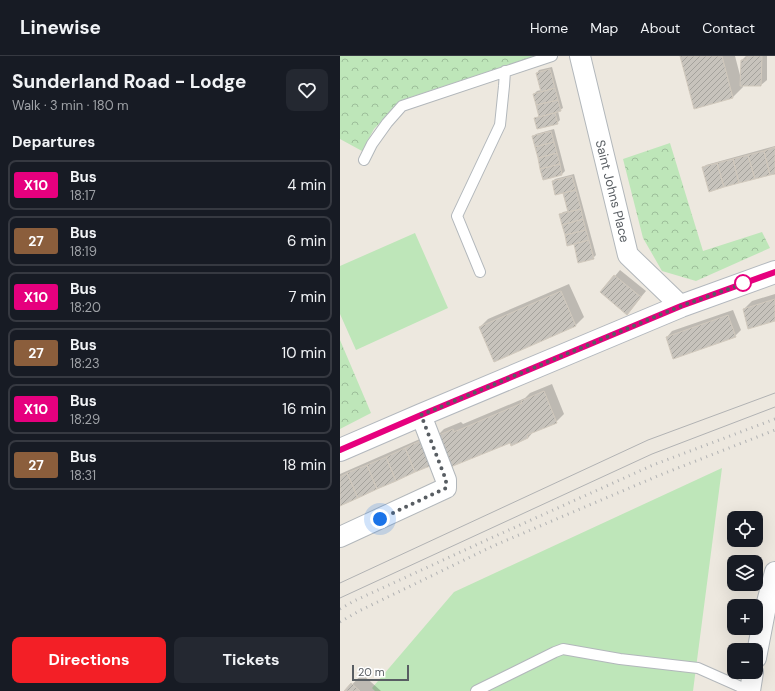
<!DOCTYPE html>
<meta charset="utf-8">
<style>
:root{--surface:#171b24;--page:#242831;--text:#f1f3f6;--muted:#9ea1a6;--line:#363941;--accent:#f31f26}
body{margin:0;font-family:"DM Sans",sans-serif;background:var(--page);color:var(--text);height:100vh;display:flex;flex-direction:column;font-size:15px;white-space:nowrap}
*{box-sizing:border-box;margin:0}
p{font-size:13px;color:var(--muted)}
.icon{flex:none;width:22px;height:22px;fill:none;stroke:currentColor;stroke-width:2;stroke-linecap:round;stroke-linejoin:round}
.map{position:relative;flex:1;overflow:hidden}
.sheet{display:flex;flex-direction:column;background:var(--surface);width:340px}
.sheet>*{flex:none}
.badge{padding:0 8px;border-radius:3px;font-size:14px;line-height:26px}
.tools{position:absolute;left:387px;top:455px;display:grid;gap:8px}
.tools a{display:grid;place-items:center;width:36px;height:36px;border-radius:8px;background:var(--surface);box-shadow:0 4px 16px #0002;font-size:20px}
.scale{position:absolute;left:12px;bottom:10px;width:57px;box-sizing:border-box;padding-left:4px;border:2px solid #585d62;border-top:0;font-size:11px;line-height:14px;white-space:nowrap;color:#585d62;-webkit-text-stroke:3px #fff;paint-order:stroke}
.you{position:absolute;width:20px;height:20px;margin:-10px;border:3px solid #fff;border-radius:50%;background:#1a73e8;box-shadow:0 0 0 6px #1a73e833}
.map>.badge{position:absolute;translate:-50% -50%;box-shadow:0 0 0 2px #fff}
h2{padding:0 12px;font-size:15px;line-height:36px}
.round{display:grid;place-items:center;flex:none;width:42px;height:42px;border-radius:8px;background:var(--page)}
.headline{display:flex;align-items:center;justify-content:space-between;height:68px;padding:0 12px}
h1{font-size:19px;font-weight:700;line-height:30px}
.cta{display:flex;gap:8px;margin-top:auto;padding:8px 12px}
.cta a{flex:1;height:46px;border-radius:8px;background:var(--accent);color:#fff;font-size:16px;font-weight:700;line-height:46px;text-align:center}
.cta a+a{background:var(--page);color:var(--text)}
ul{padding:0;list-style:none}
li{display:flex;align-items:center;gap:12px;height:50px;margin:0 8px 6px;padding:0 4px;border:2px solid var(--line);border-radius:8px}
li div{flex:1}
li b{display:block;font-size:15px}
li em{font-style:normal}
li .badge{min-width:44px;font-weight:700;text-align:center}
header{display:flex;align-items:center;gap:24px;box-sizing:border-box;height:56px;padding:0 20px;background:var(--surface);border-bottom:1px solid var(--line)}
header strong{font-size:19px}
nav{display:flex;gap:22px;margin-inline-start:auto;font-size:14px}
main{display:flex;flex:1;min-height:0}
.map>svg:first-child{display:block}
.green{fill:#bee6b9}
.forest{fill:url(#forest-crowns)}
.shadow{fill:#0003}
.building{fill:url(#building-hatch);stroke:#d1c9bd}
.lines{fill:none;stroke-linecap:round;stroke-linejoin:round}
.lane-casing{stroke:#b2b7bb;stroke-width:12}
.street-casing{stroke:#b2b7bb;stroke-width:22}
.secondary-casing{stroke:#b3b8be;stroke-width:24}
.lane{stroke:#fff;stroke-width:10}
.street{stroke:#fff;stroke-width:20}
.secondary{stroke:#fff;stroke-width:22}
.tram{stroke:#b1b2b3;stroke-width:1}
.rail{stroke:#b1b2b3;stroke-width:3;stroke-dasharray:1 5;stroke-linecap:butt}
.line-casing{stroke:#fff;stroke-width:9}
.line{stroke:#e6007e;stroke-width:6}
.walk{stroke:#585d62;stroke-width:4;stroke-dasharray:0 7.2}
.stop-dot{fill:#fff;stroke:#e6007e;stroke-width:2}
.labels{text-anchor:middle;stroke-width:3;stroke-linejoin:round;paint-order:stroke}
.street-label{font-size:13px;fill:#585d62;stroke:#fff}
</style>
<header>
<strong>Linewise</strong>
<nav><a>Home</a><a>Map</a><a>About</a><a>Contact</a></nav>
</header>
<main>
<section class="sheet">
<div class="headline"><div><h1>Sunderland Road - Lodge</h1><p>Walk · 3 min · 180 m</p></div><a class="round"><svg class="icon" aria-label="heart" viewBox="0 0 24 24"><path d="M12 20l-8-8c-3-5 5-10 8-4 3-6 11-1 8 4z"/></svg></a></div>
<h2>Departures</h2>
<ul>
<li><span class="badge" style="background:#e6007e;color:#fff">X10</span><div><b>Bus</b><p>18:17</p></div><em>4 min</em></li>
<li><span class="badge" style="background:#8b5e3c;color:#fff">27</span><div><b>Bus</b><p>18:19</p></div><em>6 min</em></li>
<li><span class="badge" style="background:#e6007e;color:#fff">X10</span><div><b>Bus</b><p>18:20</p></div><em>7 min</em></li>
<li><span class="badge" style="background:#8b5e3c;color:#fff">27</span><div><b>Bus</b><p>18:23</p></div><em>10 min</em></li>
<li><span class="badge" style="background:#e6007e;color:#fff">X10</span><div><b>Bus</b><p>18:29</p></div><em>16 min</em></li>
<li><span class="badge" style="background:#8b5e3c;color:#fff">27</span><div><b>Bus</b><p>18:31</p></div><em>18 min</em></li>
</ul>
<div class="cta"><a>Directions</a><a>Tickets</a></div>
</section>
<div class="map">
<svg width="435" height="635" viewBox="0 0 435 635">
<defs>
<pattern id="forest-crowns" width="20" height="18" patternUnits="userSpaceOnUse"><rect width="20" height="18" fill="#bee6b9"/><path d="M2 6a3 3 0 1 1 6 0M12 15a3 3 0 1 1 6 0" fill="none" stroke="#9dbe9a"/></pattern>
<pattern id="building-hatch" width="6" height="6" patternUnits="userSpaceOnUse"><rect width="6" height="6" fill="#c7c3bc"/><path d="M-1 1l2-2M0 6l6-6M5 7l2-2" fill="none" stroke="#a4a29c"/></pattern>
</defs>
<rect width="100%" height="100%" fill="#ede8df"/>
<path class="green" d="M75,177L108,252L16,294L0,258V210Z
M382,412L353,635H35L32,632L114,536Z"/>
<path class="forest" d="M0,0H195L62,44L34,73L22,95L0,83Z
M330,87L363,195L422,176L430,192L356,225L322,215L303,182L283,103Z
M0,284L31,357L0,373Z"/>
<path class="shadow" d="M341,0H395L401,23L402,4L406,0H427V24L421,29H403V31L393,41L355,52Z
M212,11L223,52L220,54L218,55L220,64L217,67L195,63L200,59L194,38L197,35L201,34L197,17L199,14Z
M214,73L225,115L222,118L204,123L193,81L196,78Z
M435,90V117L363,112L366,109Z
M234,118L256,199L253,202L234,187L220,159L223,156L228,155L223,136L213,125L215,123Z
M280,214L306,235L292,252L275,220Z
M229,228L244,261L236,269L140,271L148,263Z
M435,238V264L404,253L412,245Z
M393,254L401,274L395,280L327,281L332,275Z
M212,328L224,358L216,366L194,375L188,382L170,385L96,381L104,373L121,366L123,368L185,342L190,337Z
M89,379L0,449V418Z
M22,618L41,635H6Z"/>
<path class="building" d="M340,0H382L393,42L354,53Z
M407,0H422L421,30H400L401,4H407Z
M210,13L215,32L201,36L196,17Z
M215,32L218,44L196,49L193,38Z
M218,44L221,55L199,61L196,49Z
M215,57L218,68L197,73L194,62Z
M211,75L214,86L195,91L192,80Z
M214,86L217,97L198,102L195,91Z
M435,91V118L430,119L424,95Z
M424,95L430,119L415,123L408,99Z
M217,97L220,108L200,113L198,102Z
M408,99L415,123L399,127L393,103Z
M393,103L399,127L384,131L377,107Z
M377,107L384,131L369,136L362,111Z
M220,108L222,119L203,124L200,113Z
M232,120L236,134L215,139L212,125Z
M236,134L241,153L228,156L223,137Z
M241,153L243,163L222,169L219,158Z
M243,163L246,174L225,179L222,169Z
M246,174L249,184L227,190L225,179Z
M249,184L254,203L238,207L234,188Z
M274,219L301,241L287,259L260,236Z
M221,235L236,270L154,306L139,271Z
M435,243V265L408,273L403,253Z
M388,259L396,281L333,303L326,281Z
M204,335L217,367L187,379L188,382L171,390L170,387L108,412L95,381L113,373L114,376L182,347L181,345Z
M84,383L95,408L75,416L65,392Z
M65,392L75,416L56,425L46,401Z
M46,401L56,425L37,433L27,409Z
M27,409L37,433L18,442L7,417Z
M7,417L18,442L0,450V421Z
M11,627L20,635H4Z"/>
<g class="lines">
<defs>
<path id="lane" d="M24,104L32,88L47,67L62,50L212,0
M140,216L117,160L160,69L164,30L165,15
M136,635L215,596L223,593L280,603L358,612L410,635"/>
<path id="street" d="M240,0L288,199L341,250
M0,481L106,432V424L81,359
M416,602L426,550L435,516
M410,635L413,616"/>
<path id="secondary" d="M0,394L81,359L341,250L435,216"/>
</defs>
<use href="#lane" class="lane-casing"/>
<use href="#street" class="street-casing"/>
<use href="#secondary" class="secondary-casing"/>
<use href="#lane" class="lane"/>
<use href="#street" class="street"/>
<use href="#secondary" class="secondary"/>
<path class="tram" d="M0,527L308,384L435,337
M0,542L312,398L435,351"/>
<path class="rail" d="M0,553L14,545L149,483L313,409L435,363
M0,566L19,555L153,490L320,419L435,374"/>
</g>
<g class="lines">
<defs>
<path id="line" d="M0,394L81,359L341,250L435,216"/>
</defs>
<use href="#line" class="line-casing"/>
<use href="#line" class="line"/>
<path class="walk" d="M40,463L106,432V424L81,359L341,250L408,226L403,227"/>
</g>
<circle class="stop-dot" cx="403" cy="227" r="8"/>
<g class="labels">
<g class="street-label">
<text transform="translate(273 135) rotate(76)" y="5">Saint Johns Place</text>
</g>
</g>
</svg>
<div class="tools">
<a><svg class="icon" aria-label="locate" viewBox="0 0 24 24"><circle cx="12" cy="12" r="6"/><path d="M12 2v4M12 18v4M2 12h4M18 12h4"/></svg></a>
<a><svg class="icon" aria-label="layers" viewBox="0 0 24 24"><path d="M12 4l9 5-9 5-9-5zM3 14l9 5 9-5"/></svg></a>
<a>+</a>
<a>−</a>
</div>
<div class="scale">20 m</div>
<div class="you" style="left:40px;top:463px"></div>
</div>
</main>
